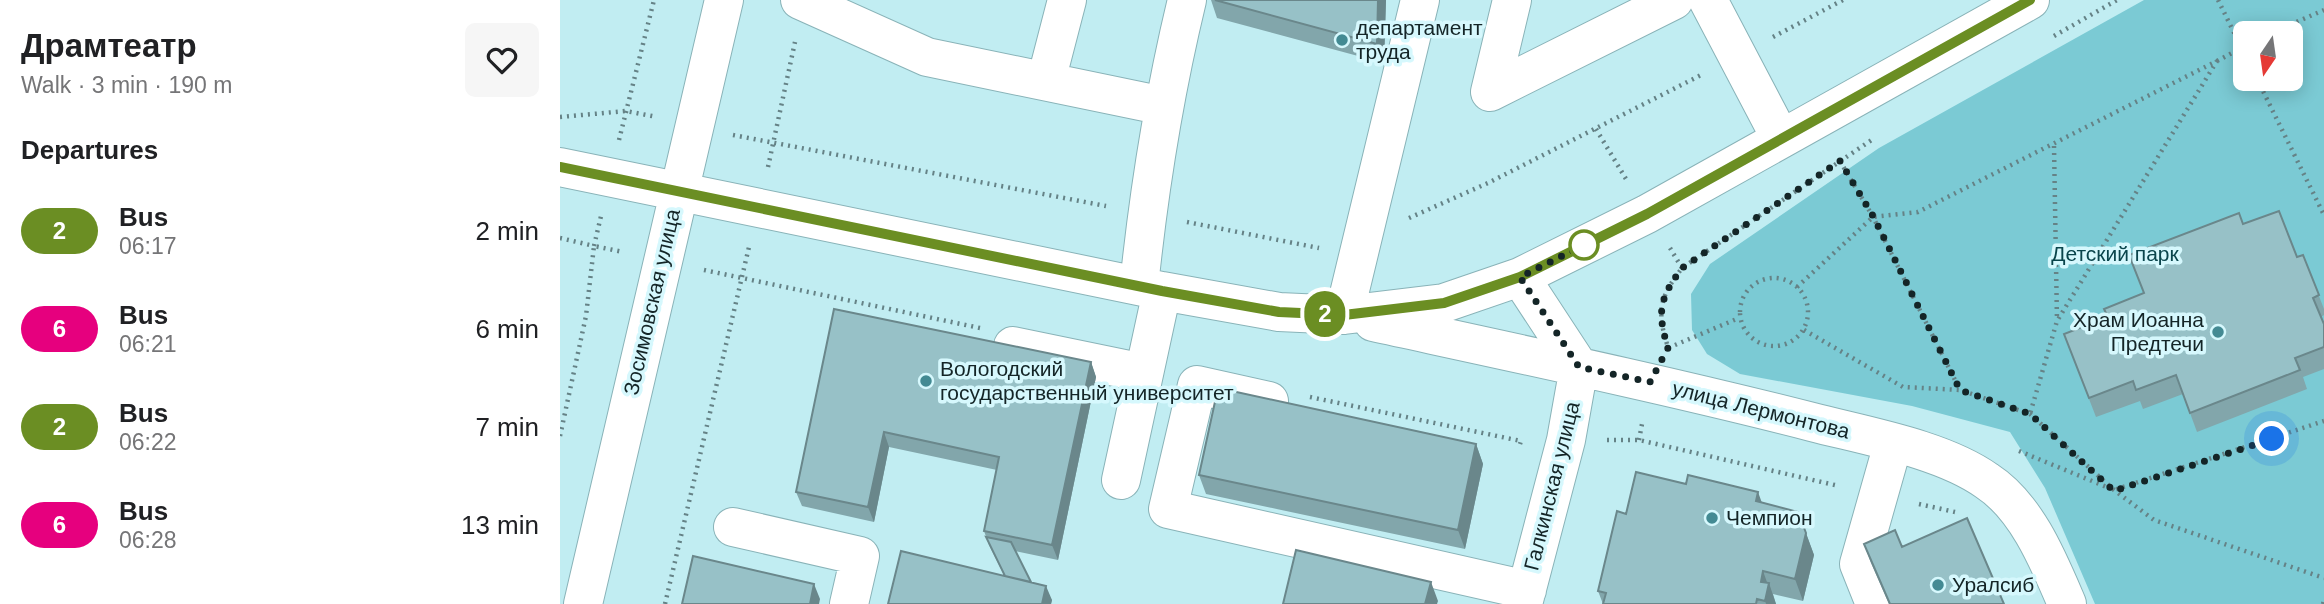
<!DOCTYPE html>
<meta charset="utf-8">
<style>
:root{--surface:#fff;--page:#f6f6f6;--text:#202124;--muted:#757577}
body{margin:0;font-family:Arial,sans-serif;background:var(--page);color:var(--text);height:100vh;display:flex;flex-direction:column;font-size:26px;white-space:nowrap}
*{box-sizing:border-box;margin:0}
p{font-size:23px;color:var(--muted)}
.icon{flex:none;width:38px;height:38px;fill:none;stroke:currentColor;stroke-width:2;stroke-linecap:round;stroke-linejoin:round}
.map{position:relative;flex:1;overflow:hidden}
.drawer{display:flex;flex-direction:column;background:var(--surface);width:560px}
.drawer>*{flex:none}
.badge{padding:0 14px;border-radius:23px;font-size:24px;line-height:46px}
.needle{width:46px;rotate:193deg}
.tools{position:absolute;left:1673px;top:21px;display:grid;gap:14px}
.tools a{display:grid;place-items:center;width:70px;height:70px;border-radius:10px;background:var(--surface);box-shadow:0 4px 18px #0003;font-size:35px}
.you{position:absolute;width:35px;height:35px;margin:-18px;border:5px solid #fff;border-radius:50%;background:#1a73e8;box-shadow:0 0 0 10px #1a73e833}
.map>.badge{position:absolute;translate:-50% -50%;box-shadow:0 0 0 4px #fff}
h2{padding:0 21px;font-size:26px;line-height:63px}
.round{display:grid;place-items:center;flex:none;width:74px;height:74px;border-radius:10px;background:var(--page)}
.headline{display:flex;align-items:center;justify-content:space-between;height:119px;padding:0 21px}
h1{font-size:33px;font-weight:800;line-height:52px}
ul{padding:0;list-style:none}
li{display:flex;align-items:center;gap:21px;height:98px;padding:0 21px}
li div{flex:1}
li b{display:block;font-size:26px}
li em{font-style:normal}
li .badge{min-width:77px;font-weight:700;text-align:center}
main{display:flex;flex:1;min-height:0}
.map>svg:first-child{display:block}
.green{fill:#7bcad4;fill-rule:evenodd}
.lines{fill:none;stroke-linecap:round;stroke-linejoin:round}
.minor-casing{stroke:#89b3b8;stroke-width:40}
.path{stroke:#658286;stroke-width:4.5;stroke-dasharray:2 5;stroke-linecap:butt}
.minor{stroke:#fff;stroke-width:38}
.wall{fill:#82a6ab}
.shaded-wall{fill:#6a878b}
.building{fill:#97c1c7;stroke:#6a878b;stroke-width:2}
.line-casing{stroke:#fff;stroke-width:16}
.line{stroke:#6b8e23;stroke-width:10}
.walk{stroke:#142527;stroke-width:7;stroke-dasharray:0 12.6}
.poi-dot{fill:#438a93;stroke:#d6f8fd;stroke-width:2.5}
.stop-dot{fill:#fff;stroke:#6b8e23;stroke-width:3.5}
.labels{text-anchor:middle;stroke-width:7;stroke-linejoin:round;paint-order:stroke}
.poi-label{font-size:21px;fill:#142527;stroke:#d6f8fd;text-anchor:start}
.park-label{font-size:21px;fill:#0a454c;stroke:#d6f8fd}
.street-label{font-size:21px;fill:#142527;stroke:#d6f8fd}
</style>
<main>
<section class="drawer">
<div class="headline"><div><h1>Драмтеатр</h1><p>Walk · 3 min · 190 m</p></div><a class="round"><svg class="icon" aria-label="heart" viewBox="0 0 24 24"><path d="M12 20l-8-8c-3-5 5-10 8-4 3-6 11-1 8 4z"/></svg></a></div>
<h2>Departures</h2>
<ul>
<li><span class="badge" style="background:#6b8e23;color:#fff">2</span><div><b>Bus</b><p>06:17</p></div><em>2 min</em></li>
<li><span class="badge" style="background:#e6007e;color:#fff">6</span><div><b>Bus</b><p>06:21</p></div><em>6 min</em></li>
<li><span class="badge" style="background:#6b8e23;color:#fff">2</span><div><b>Bus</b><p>06:22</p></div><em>7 min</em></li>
<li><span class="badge" style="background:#e6007e;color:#fff">6</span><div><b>Bus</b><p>06:28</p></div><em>13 min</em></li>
</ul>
</section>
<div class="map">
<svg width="1764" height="604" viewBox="0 0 1764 604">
<rect width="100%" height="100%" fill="#c1edf2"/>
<path class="green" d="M1584,0H1764V604H1535L1485,488L1450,432L1352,406L1180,374L1147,354L1132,330L1131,294L1150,264L1319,148ZM1685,33H1731V79H1685Z"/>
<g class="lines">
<defs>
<path id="minor" d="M240,0L367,57L604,106
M952,0L930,92L1114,0
M1148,0L1221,139
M486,81L507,0
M0,167L602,291L719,312L784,315L884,303L960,277L1087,214L1470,0
M960,277L1019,367
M579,286C589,189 604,95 627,0
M784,315L860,0
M813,322C960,354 1107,385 1252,422C1306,436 1382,449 1427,481C1467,507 1489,562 1507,604
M453,346L584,373
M709,401L637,385L608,509L967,590
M561,480L602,291
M173,527L300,556L289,604
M23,604L164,0
M963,604L1006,440L1019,367
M1315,604L1299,564L1333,444"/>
</defs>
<use href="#minor" class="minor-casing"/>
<path class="path" d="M1658,0L1685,55
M1711,33L1764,10
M1494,36L1557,0
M1213,37L1283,0
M1657,61L1685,46
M1697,79L1764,215
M0,117L66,111L97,117
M1036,129L1066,179
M173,135L546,206
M59,140L94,0
M1494,146L1497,321
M1280,161L1313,217L1400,390
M208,167L235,42
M849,218L928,183L1143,74
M627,222L759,248
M0,238L34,246L41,216
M1110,248L1122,268
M144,270L420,328
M1180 312a34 34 0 1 1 68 0a34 34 0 1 1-68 0Z
M1237,287L1313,217L1358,212L1657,61L1497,321L1470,414
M1244,330L1343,387L1400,390L1470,414L1554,490L1594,520L1764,578
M1107,344C1096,309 1101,296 1122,268L1313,139
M1115,345L1179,318
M750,397L961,441L960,444
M0,436L26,316L34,246L63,252
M1047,440H1079L1279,486
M1079,440L1082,424
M1459,451L1554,490L1764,421
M1359,504L1395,512
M105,604L189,247
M1763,604L1764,600"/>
<use href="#minor" class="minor"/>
</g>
<path class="wall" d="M651,0H826L824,63L657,18Z
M1683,224L1737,257L1743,255L1764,309V315L1761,317L1764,324V369L1743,377L1747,389L1637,432L1623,394L1583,409L1580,401L1536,417L1504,334L1547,317L1583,293Z
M274,309L531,362L536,377L498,560L455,551L471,582L492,600L491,604H328L444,575L429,545L424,531L437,470L329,447L314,522L242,506L236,492Z
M916,444L923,464L905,549L646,494L639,475Z
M1202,503L1238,512L1254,555L1243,601L1213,594L1216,604H1043L1038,591Z
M1304,544L1342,547L1444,604H1329L1311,563Z"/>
<path class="shaded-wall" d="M818,0H826L824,63L817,44Z
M531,362L536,377L498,560L492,545Z
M324,432L329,447L314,522L308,507Z
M916,444L923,464L905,549L898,530Z
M1198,492L1206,514L1196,501Z
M1246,533L1254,555L1243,601L1235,579Z
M1203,571L1208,585L1209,583L1216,604H1206L1201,582Z
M871,582L878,601L877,604H865Z
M254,584L260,599L259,604H250Z
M486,586L492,600L491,604H482Z"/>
<path class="building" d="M655,0H818L817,44Z
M1719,211L1737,257L1743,255L1759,295L1753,298L1764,324V347L1735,358L1740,370L1630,413L1616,375L1576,390L1573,381L1529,398L1504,334L1548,317L1544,309L1584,293L1569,255L1679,213L1683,224Z
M274,309L531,362L492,545L424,531L439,457L324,432L308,507L236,492Z
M658,388L916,444L898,530L639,475Z
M1076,472L1126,484L1128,475L1198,492L1196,501L1238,512L1246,533L1235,579L1203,571L1201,582L1209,583L1205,601L1197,599L1196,604H1043L1046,593L1038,591L1057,511L1066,514Z
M1407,518L1444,604H1330L1304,544L1335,530L1342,547Z
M426,537L451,542L471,582L445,576Z
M736,550L871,582L865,604H723Z
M341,551L486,586L482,604H328Z
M133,556L254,584L250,604H122Z"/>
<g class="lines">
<defs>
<path id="line" d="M0,167L602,291L719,312L784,315L884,303L960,277L1087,214L1470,0"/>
</defs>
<use href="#line" class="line-casing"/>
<use href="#line" class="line"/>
<path class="walk" d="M1024,245L960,277L1019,367L1090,382L1108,348C1097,312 1099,299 1122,268L1280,161L1313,216L1400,390L1470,414L1554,491L1712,439"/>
</g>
<g class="poi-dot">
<circle cx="782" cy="40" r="7"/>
<circle cx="1658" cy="332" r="7"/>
<circle cx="366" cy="381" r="7"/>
<circle cx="1152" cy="518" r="7"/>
<circle cx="1378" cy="585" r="7"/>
</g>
<circle class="stop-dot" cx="1024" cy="245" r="14"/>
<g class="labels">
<g class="poi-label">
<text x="796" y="35">департамент<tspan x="796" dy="24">труда</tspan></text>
<text x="1644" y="327" text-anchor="end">Храм Иоанна<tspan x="1644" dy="24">Предтечи</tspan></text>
<text x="380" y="376">Вологодский<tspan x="380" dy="24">государственный университет</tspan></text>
<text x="1166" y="525">Чемпион</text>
<text x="1392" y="592">Уралсиб</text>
</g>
<g class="park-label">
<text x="1555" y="261">Детский парк</text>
</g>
<g class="street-label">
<text transform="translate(92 302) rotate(-77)" y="7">Зосимовская улица</text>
<text transform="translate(1201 410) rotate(14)" y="7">улица Лермонтова</text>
<text transform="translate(992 486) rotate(-76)" y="7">Галкинская улица</text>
</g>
</g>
</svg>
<div class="tools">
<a><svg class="needle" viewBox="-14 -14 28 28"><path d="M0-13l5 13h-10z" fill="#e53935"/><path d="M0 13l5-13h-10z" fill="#757577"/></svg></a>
</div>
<div class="you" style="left:1712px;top:439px"></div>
<b class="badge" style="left:765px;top:314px;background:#6b8e23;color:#fff">2</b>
</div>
</main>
